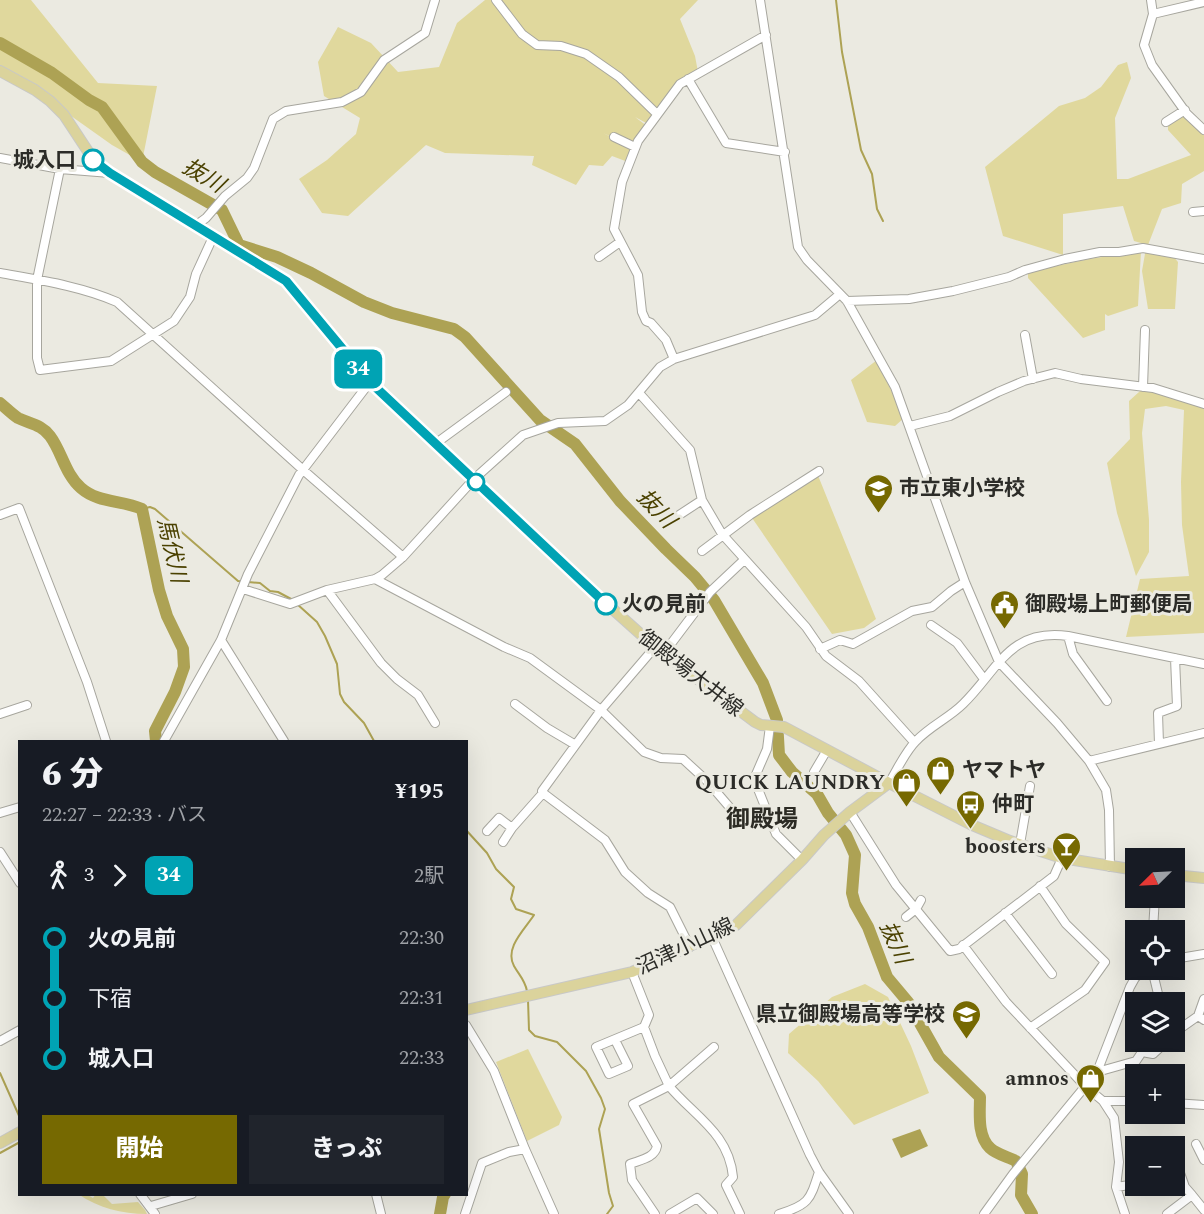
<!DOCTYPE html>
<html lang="ja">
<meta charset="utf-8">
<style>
:root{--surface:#171b24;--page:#20242c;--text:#f1f3f6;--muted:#9ea1a6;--accent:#766901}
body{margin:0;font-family:Spectral,"Noto Sans JP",serif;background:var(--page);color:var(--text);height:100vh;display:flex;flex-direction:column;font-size:22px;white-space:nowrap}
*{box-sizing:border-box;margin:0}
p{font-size:20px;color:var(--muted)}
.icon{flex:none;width:33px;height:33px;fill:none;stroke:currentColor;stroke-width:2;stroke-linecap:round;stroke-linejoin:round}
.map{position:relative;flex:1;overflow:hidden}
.side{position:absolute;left:18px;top:740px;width:450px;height:456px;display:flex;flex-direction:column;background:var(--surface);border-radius:0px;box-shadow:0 6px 24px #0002}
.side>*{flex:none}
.badge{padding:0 12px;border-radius:9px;font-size:21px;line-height:39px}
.needle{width:39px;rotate:246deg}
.controls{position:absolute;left:1125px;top:848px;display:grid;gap:12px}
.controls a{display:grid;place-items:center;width:60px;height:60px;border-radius:0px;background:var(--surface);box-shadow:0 6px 24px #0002;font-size:30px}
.map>.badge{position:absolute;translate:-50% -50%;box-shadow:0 0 0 3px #fff}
.legs{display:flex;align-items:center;gap:9px;height:66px;padding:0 24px;font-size:20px}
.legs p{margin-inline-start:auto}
.summary{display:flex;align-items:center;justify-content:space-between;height:102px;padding:0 24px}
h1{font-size:33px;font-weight:800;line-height:45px}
.button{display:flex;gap:12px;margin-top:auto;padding:12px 24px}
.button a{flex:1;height:69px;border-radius:0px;background:var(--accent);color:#fff;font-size:24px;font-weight:800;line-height:69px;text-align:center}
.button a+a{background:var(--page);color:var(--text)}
ul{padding:0 24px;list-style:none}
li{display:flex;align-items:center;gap:21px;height:60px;font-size:22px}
li i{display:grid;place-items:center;width:9px;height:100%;margin:0 8px;background:currentColor}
li i::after{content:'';width:15px;height:15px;margin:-8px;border:4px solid;border-radius:50%;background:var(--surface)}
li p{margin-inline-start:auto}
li:first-child i{background:linear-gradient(#0000 50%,currentColor 0)}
li:last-child i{background:linear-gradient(currentColor 50%,#0000 0)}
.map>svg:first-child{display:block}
.green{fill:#e0d89d}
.water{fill:#ada254}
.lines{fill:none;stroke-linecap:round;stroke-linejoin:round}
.stream{stroke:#ada254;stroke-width:2}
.river{stroke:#ada254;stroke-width:12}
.minor-casing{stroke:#a7a69e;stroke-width:10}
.major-casing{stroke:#c8c8c7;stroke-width:12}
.minor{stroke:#fff;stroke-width:8}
.major{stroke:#dbd39c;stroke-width:10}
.line-1-casing{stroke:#fff;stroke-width:14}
.line-1{stroke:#00a3b4;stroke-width:9}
.stop-1-dot{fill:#fff;stroke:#00a3b4;stroke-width:3}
.labels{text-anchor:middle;stroke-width:6;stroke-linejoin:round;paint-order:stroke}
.stop-label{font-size:21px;font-weight:bold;fill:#2c2c28;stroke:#ebeae1;text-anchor:end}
.poi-label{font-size:21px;font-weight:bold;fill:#2c2c28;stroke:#ebeae1;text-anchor:start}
.street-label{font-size:21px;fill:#2c2c28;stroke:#ebeae1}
.water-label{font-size:22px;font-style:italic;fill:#4a4100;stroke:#ebeae1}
.quarter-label{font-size:24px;font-weight:bold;fill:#2c2b24;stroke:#ebeae1}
</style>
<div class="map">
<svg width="1204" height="1214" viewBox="0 0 1204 1214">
<rect width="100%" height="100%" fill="#ebeae1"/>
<path class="green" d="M0,0H31L98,83L157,86L142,162L112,145L50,101L0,69Z
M485,0H698L680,19L695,56L698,72L648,124L635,117L647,126L635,147L603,133L634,148L628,162L612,156L603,166L589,165L576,185L532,165L534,156L445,153L426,145L348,216L322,213L299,179L327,160L356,134L360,118L324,96L318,62L338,27L371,43L398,72L439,67L457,23Z
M1127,62L1131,78L1115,118L1117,179H1128L1191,155L1168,130V119L1181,112L1204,134V171L1182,184L1181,203L1162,209L1148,245L1134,241L1123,206L1063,214V255L1003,236L985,167L1059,106L1085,98L1101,87L1118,65Z
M1165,247L1178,262L1175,309H1148L1142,271L1146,248Z
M1141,251L1138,306L1108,316L1105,314V330L1083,338L1028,278V272L1089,259Z
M877,360L904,418L895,426L867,422L851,380Z
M1149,383L1204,401V633L1126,637L1140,579L1189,576L1182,525L1181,482L1184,410L1166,406L1145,409L1142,433L1149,520V552L1136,576L1117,513L1107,463L1130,439L1129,401Z
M817,473L876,619L864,628L832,634L750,515Z
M865,984L888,997L911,1046L929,1093L854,1125L818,1081L788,1053L789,1034L832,997Z
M528,1049L562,1117L559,1125L527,1141L496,1062Z
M78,1194H86L93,1198L96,1194H102L112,1204L138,1202L145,1210L147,1214C121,1214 99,1208 78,1194Z"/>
<path class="water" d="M920,1129L928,1146L901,1158L892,1139Z"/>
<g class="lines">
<path class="stream" d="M836,0L842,52L861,150L872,174L877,209L883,221
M142,509L150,507L155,509L238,581L260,583L270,591L278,592L293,600
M297,604L317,622L325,636L337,664L340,694L344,702L364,723L374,741
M466,830L487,853L496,869L514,887L511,899L516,909L534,915C525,929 504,948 514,966C519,975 525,980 527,991
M528,1000L529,1030L535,1036L557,1042L586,1071L601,1098L605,1109L599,1129L609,1193L613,1206L607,1214
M0,1073L20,1118
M0,1153L20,1142"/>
<path class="river" d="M0,43L52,73L89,100L102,107L142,162L155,172L222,210L239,245L277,257L311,273L364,302L392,313L454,329L465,337L540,420L575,444L620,501L666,549L695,577L714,600L763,683L777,720L779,755L792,772L817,794L828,813L846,835L855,855L852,893L855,904L868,927L887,977L908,1002L939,1057L980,1097C980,1113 977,1136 990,1148C996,1154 1008,1157 1016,1161L1022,1174L1021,1195L1032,1214
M0,403C6,408 12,414 18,418C30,424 41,424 50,436C62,452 65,474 81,488C98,503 122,500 142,509L159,590L167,616L183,649L184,667L175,692L155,731L156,741
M440,1214L443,1197L445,1194"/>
<defs>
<path id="minor" d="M496,0L522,34L537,45L561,46L586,54L619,77L657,114
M760,0L798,247L807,260L847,301L895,387L965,582L999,662L1057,723L1089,761L1106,790L1109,810L1110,867
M1151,0L1153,14L1144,45L1152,65L1187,114L1204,130
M1153,14L1204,2
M688,79L726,143L785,152
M1166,122L1185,110
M614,137L635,147
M0,158L60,169L110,173
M60,169L37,280V358L40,370L111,361L174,321L190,297L196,274L213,237
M1193,212L1204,211
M195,226L206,218L225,196L247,178L254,168L273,119L286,111L342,102L361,92L384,60L425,33L435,0
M599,257L620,242
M0,273C39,280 81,286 117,302L302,469L403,557
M847,301L909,299L953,291L1009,277L1025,270L1065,259L1100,252H1119L1143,248L1204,259
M1025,335L1033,379
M674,359L666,340L651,323L646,321L642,312L638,275L614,229L622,182L638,141L680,84L766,35
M1143,387L1145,330
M639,393L690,450L702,500L722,534L806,627L826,656L859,681L914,742
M910,426L950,416L998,392L1024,381L1055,373L1081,379L1153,388L1204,404
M435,444L506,392
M0,515L19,508L87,682L106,741
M670,521L702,500
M702,551L750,515L819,471
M375,579L504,647L530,658L601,710L644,752L661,758L683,759L707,781L744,824
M243,589L290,604L327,590L375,579L382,575L403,557L474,479L523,435L558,423L605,421L628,405L660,367L674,359L815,315L840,294
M327,590L381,663L397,679L418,695L435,723
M931,625L957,643L984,679
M1068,636L1073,654L1107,701
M221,640L284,741
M655,647L601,710L542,791L543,793L605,840L625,872L648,893L670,907L690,947
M820,649L840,640L853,644L912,611L932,607L951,591L965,582
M664,653L710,592L744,560
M515,704L547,728L574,744
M0,714L27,705
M770,726L767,749L754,779L776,834L802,860
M164,741L221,640L248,574L299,475L370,382
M1159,744L1158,713L1177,706L1175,658
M1089,761L1204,733
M814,772L827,750
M889,783C897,770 905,752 916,741C930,726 949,718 963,704C998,670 1009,628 1068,636L1204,664
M850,812L896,885L950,951L959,949L1054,876L1062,858
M0,813L20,807
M487,831L499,818L512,828
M503,842L512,828L543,793
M1020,844L1030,786
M0,852L20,883
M1005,913L1052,974
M906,917L916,909L921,900
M1153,930L1155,897
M712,937L810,1155L819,1172L849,1214
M963,945L1006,1002L1086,1087L1103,1101L1114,1118L1119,1162L1116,1187L1125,1214
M1174,959L1204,954
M1152,969L1160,1002
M632,972L649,1015L644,1027L655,1056L669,1086L633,1104L657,1146C655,1158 640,1160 630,1164L632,1180L655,1214
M1198,1016L1204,999
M466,1025L494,1071L525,1149L554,1214
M1030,1028L1085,990L1105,962L1066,924L1040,886
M1174,1033L1198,1016L1204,1020
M615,1040L628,1066L609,1074L596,1047L644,1027
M0,1041L20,1030
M714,1047L669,1086C694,1116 729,1133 733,1177L726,1185L740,1214
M1097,1072L1136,1061L1142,1052L1153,1054L1167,1041
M1103,1101H1136
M1174,1103L1204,1105
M1196,1144L1204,1160
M1174,1174L1180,1173L1185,1187L1192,1195
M1116,1187L1136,1184
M140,1194L155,1214
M376,1194L381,1214
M151,1206L192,1194
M465,1214L482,1163L509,1152L525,1149
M670,1214L697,1198L713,1214
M779,1214C809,1205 810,1200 819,1172
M984,1214L1013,1174L1097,1072L1130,987L1135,978L1145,969
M1167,1214L1192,1195L1204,1210"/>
<path id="major" d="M0,71L35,90L50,101L64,115L93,159L110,173L286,281L370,382L560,562L655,647L755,722L761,725L784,727L889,783L972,825L1010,841L1062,858L1136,870
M1174,875L1204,878
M466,1010L632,972L736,925L802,860L824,835L850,812L889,783
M0,1143L20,1132"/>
</defs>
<use href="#minor" class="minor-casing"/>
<use href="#major" class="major-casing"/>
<use href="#minor" class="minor"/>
<use href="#major" class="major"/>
</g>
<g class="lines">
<defs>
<path id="line-1" d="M93,160L110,173L286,281L370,382L606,604"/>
</defs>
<use href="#line-1" class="line-1-casing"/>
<use href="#line-1" class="line-1"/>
</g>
<defs>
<symbol id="school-pin" viewBox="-11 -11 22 30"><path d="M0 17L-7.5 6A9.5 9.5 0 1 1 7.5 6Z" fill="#766901" stroke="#ebeae1"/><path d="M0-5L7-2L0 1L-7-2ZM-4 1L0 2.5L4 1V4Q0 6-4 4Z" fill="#fff"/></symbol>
<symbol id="civic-pin" viewBox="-11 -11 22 30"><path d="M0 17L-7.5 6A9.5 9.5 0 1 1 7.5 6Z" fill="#766901" stroke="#ebeae1"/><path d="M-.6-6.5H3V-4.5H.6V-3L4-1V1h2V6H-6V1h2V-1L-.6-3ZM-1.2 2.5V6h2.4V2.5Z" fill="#fff"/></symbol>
<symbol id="shop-pin" viewBox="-11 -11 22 30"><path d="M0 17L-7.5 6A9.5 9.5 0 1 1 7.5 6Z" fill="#766901" stroke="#ebeae1"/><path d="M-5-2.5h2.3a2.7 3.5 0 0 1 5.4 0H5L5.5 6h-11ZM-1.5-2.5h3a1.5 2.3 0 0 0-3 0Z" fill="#fff"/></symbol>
<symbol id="bus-pin" viewBox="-11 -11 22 30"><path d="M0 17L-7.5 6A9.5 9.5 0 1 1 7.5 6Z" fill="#766901" stroke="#ebeae1"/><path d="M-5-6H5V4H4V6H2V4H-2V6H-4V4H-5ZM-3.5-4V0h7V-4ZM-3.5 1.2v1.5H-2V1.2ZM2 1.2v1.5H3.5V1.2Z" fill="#fff"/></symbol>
<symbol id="bar-pin" viewBox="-11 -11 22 30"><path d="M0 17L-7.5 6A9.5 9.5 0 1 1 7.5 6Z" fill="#766901" stroke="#ebeae1"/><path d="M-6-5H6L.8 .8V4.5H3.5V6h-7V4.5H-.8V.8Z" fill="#fff"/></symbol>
</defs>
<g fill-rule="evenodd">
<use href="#school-pin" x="862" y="472" width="33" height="45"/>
<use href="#civic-pin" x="988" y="588" width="33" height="45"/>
<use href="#shop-pin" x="924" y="754" width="33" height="45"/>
<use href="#shop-pin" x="890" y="766" width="33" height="45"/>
<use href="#bus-pin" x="954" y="788" width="33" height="45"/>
<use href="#bar-pin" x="1050" y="830" width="33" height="45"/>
<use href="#school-pin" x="950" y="998" width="33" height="45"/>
<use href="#shop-pin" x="1074" y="1062" width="33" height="45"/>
</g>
<g class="stop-1-dot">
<circle cx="93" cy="160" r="10"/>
<circle cx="476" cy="482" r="8"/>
<circle cx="606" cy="604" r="10"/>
</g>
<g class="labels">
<g class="stop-label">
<text x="76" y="167">城入口</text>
<text x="622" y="611" text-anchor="start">火の見前</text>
</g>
<g class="poi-label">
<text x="899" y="495">市立東小学校</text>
<text x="1025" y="611">御殿場上町郵便局</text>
<text x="962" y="777">ヤマトヤ</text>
<text x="885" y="789" text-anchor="end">QUICK LAUNDRY</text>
<text x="992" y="811">仲町</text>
<text x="1046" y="853" text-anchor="end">boosters</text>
<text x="945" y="1021" text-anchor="end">県立御殿場高等学校</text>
<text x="1069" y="1085" text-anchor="end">amnos</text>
</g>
<g class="street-label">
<text transform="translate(691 673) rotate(38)" y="7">御殿場大井線</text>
<text transform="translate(685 946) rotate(-25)" y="7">沼津小山線</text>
</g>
<g class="water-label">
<text transform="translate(204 175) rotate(31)" y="8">抜川</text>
<text transform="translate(657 508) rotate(46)" y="8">抜川</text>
<text transform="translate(173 550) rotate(77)" y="8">馬伏川</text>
<text transform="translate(896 942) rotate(66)" y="8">抜川</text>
</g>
<g class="quarter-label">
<text x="762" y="827">御殿場</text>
</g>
</g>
</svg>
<div class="controls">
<a><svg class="needle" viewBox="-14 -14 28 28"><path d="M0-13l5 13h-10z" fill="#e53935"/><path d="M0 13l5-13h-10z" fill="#9ea1a6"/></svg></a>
<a><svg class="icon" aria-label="locate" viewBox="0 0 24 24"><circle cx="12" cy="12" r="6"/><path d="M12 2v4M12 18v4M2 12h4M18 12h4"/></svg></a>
<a><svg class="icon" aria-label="layers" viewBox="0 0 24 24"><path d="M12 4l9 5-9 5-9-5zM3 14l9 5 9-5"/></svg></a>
<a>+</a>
<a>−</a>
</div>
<b class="badge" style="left:358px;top:369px;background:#00a3b4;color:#fff">34</b>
<section class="side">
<div class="summary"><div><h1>6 分</h1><p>22:27 – 22:33 · バス</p></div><b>¥195</b></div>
<div class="legs"><svg class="icon" aria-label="walk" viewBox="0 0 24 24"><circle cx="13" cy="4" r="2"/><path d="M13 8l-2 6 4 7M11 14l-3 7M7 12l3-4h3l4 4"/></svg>3<svg class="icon" aria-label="forward" viewBox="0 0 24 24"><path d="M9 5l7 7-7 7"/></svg><b class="badge" style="background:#00a3b4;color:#fff">34</b><p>2駅</p></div>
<ul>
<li><i style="color:#00a3b4"></i><b>火の見前</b><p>22:30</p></li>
<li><i style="color:#00a3b4"></i><span>下宿</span><p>22:31</p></li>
<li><i style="color:#00a3b4"></i><b>城入口</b><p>22:33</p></li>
</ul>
<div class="button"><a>開始</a><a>きっぷ</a></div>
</section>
</div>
